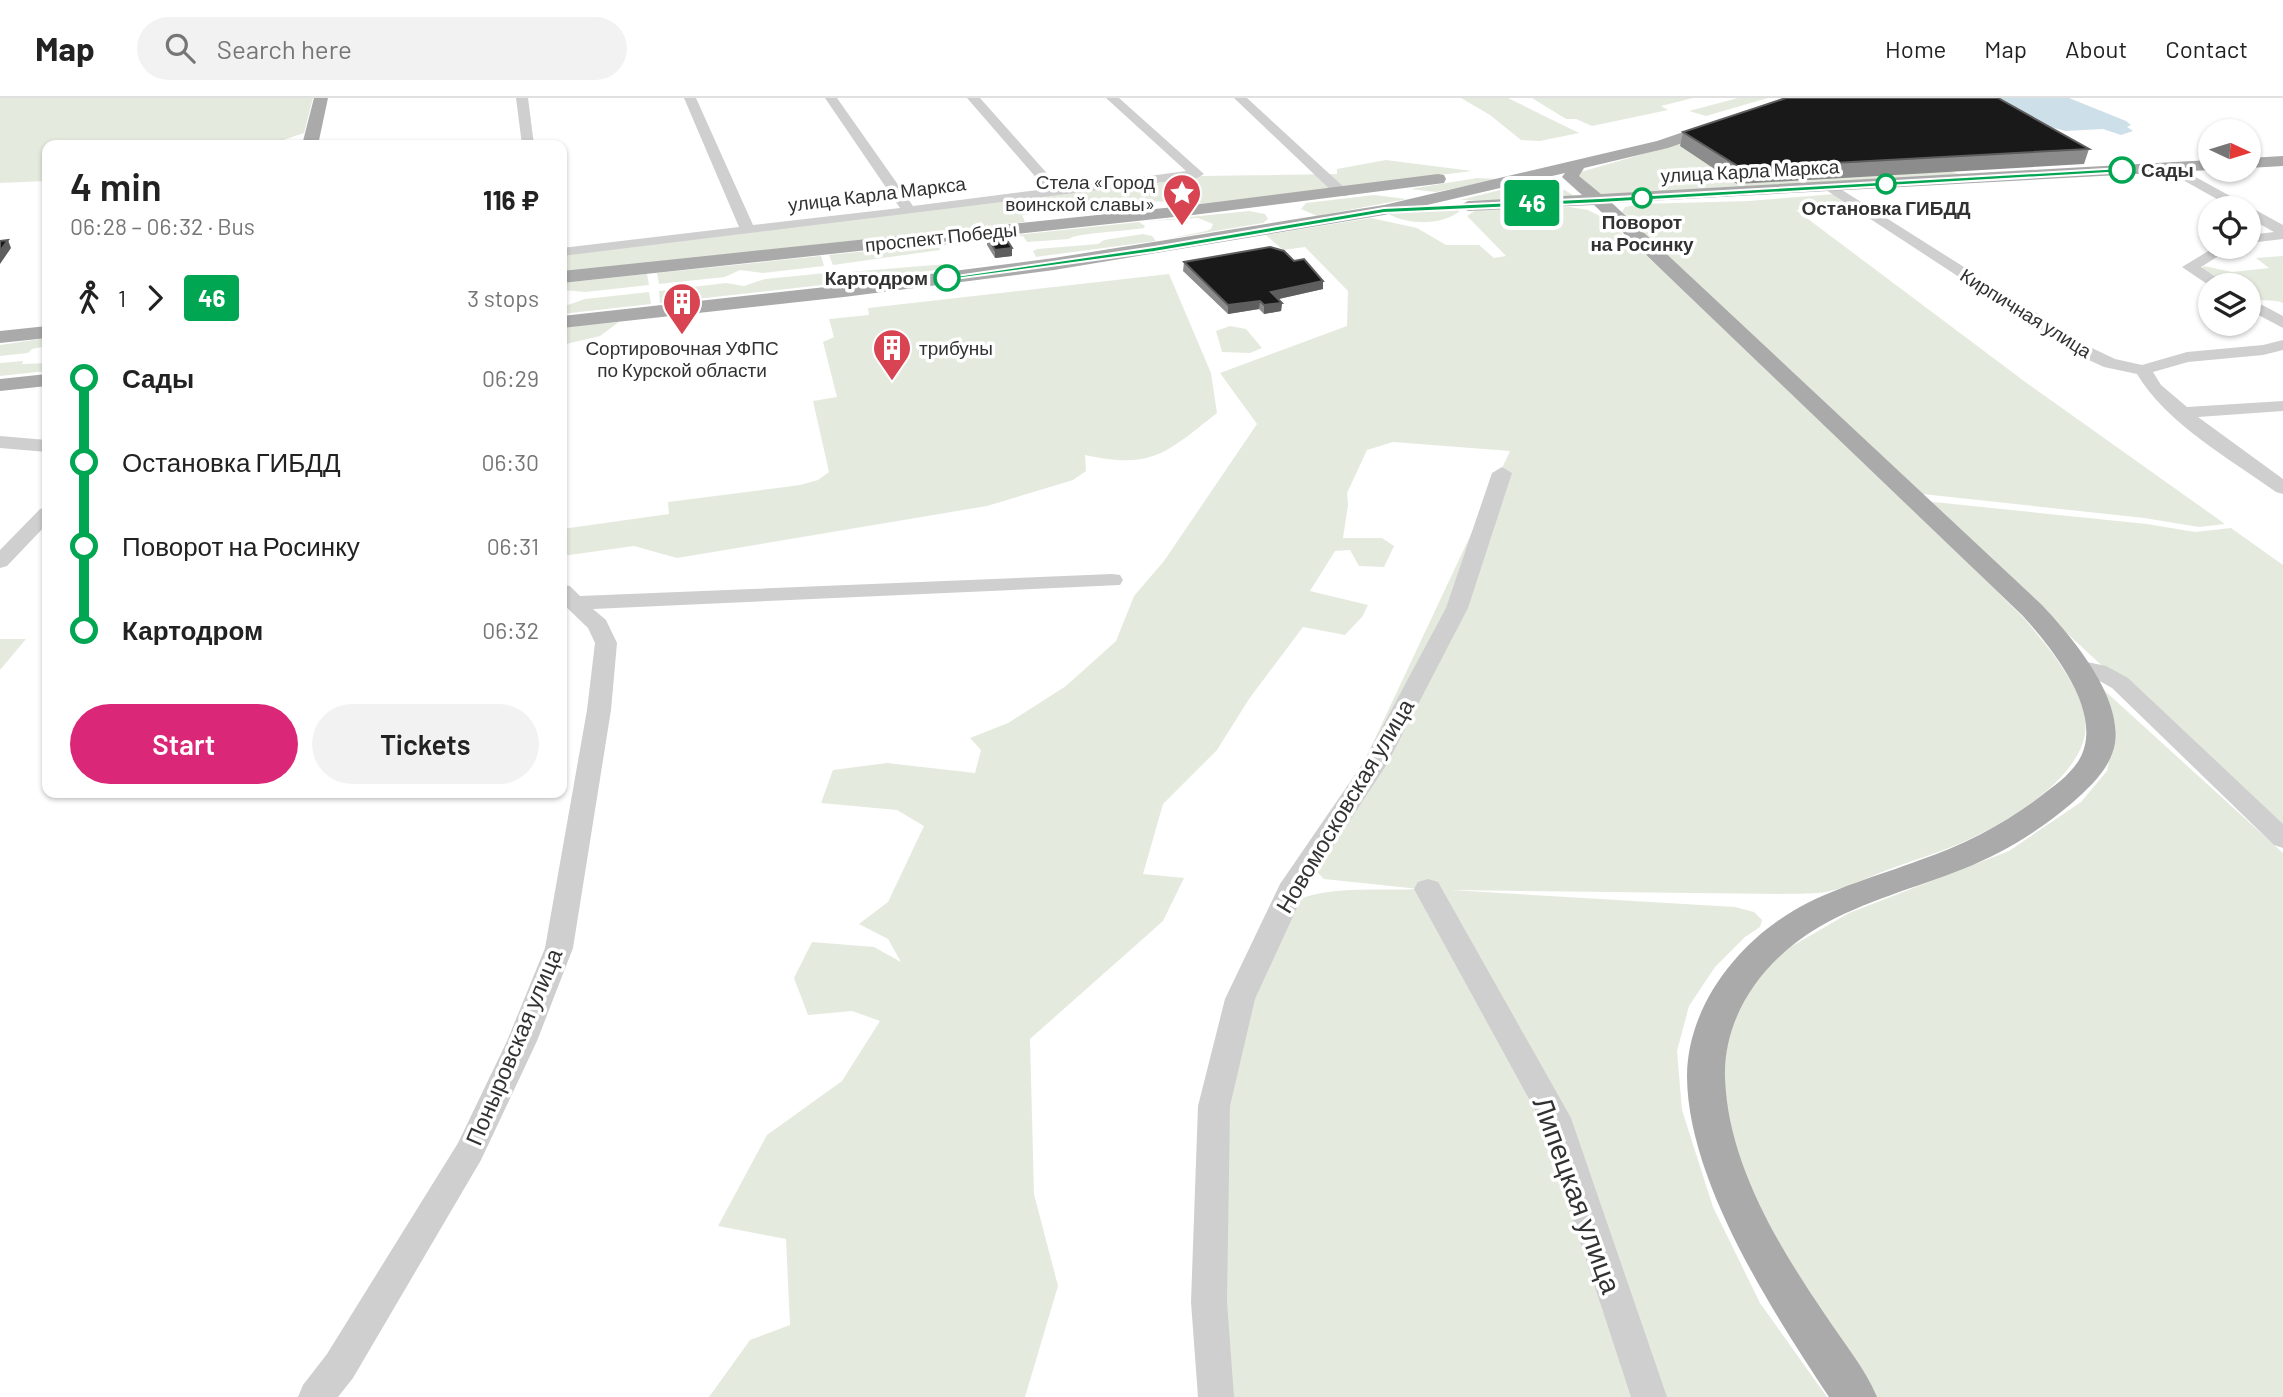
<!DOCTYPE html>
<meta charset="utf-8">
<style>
:root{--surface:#fff;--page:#f2f2f2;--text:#222;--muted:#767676;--line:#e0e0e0;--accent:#db2777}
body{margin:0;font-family:Barlow,sans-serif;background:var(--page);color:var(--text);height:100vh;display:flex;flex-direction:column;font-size:26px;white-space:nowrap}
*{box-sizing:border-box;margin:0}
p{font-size:23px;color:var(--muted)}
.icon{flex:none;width:38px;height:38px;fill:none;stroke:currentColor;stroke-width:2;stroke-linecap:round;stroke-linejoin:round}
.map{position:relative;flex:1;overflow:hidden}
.details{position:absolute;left:42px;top:42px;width:525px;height:658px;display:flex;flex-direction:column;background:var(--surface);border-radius:14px;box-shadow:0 2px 5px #0004}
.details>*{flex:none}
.badge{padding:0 14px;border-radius:5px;font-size:24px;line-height:46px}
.needle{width:46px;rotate:94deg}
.controls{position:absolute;left:2198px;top:21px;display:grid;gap:14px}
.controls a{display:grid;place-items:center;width:63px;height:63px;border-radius:50%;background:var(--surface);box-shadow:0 2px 5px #0004;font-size:35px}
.map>.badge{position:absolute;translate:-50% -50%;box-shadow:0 0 0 4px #fff}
.legs{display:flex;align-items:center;gap:10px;height:77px;padding:0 28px;font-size:23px}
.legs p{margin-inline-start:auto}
.summary{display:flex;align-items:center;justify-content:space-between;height:119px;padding:0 28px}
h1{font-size:38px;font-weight:600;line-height:52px}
.button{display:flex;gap:14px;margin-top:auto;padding:14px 28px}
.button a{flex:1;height:80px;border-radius:42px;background:var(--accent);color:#fff;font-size:28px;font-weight:600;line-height:80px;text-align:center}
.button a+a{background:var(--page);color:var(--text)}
ul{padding:0 28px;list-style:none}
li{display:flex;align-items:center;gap:24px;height:84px;font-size:26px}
li i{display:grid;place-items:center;width:10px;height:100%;margin:0 9px;background:currentColor}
li i::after{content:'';width:18px;height:18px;margin:-9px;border:5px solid;border-radius:50%;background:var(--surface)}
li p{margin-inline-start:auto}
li:first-child i{background:linear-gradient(#0000 50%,currentColor 0)}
li:last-child i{background:linear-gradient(currentColor 50%,#0000 0)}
header{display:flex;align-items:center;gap:42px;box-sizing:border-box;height:98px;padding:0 35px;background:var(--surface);border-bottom:2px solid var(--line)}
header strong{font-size:33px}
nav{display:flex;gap:38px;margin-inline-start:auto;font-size:24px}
.search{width:490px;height:63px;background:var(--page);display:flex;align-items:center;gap:18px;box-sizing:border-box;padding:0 24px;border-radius:38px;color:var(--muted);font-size:26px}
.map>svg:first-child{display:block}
.green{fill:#e5eade}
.water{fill:#cddfe9}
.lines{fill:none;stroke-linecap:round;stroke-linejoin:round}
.minor{fill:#cfcfcf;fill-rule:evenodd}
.major{fill:#aaa;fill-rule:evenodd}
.wall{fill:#8c8c8c}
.shaded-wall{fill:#5e5e5e}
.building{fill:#191919;stroke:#5e5e5e;stroke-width:2}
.line-1{fill:#00a651;stroke:#fff;stroke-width:2}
.stop-1-dot{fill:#fff;stroke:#00a651;stroke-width:3.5}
.labels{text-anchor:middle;stroke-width:7;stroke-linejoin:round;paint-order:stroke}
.far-stop-label{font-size:19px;font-weight:bold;fill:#323232;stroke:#fff}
.far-street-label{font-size:19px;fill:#323232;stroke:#fff}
.far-poi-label{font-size:19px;fill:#323232;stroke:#fff;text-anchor:end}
.street-label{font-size:23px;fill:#323232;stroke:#fff}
.near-street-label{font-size:28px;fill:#323232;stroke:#fff}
</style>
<header>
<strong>Map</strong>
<div class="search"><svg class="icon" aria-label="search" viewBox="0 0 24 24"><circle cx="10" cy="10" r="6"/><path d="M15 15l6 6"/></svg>Search here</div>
<nav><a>Home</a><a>Map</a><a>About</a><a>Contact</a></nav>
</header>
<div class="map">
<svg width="2283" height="1299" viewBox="0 0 2283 1299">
<rect width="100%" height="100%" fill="#fff"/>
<path class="green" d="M0,0H313L304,35L269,47H47V83L0,85Z
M1461,0H1508L1579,35L1540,43L1521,42L1490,17Z
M1532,0H1693L1661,8L1668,12L1592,28L1576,21H1566Z
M1738,0H1768L1706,18L1689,13Z
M1731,31L1932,66L1964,78L1607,99L1586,88L1577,75Z
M1386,62L1472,73L1202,107C1182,108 1168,102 1149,104L1147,110L1123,115L1116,107L1096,109L1089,107L1044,112L1042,115L1022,117L1025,124L562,174V155L1129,86L1133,89L1200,78L1337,76V71Z
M1477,80L1499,81L1436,94L1410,91Z
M1528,85L1565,92L1574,98L1547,102H1460Z
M1835,96L1852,108L1796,112L2028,286L2225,426L2199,429L2144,420L1922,396L1620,117L1625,109L1641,106L1748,103Z
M1374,97L1407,101L1317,118L1301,111L1306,105Z
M1570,109L1588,112L1606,121L1775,275L2024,520C2046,547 2091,597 2085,636C2078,679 2017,718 1980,736C1952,751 1919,760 1890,771C1870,778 1850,789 1830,793C1815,797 1797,795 1782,796L1450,792L1735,809L1754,814L1762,822L1760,829L1745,839L1715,869L1689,908L1677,953L1682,1012L1713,1109L1760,1205L1827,1299H1218L1233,930L1292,804C1329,787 1378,793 1419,791L1324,781L1315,772L1317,764L1510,353L1393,344L1367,352L1347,395L1348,407L1343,440H1382L1394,448L1384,469L1359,468L1350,452L1335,453L1310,493L1368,507L1362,519L1345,537L1303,529L1249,601L1217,652L1163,706L1143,776L1184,780L1163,823L1030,941L1034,1096L1058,1188L1025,1299H709L750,1242L790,1227L786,1141L718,1128L767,1037L842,983L880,923L852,913L808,917L794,880L812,844L874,849L901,864L888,841L859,826L888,804L924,728L897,712L821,705L833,672L887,665L975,675L981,652L970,640L1008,625L1066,588L1116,543L1134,498L1164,463L1257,326L1220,275L1347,228L1348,193L1305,149L1283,152L1266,137L1371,120L1417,130L1446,147H1479L1494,160L1506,158L1467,118L1476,112Z
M1455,111L1460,113C1441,128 1409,127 1388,116Z
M1249,113L1265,116L1268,121L1263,125L1167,141L1206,133L1211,131L1213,126L1198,120L1150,123Z
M1139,124L1145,128L1144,130C1129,133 1074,135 1069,141L1027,144L1023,138L939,148L940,152L833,167L829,157Z
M1143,136L1152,138L1156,143L840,185L836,175L947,166L950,170L1036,159L1033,153L1037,151L1098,146L1104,142Z
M821,158L824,168L763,175L740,172L725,179L659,186L657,175Z
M2283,158V205C2271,200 2260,205 2249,199V187H2228L2200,172L2204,168L2232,174L2269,170L2256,160Z
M826,175L831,186L660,205L659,193L726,185L744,188L765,181Z
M647,176L649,187L585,194L562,192V185Z
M1169,176L1211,275L1217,315C1167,354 1153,372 1085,357L1086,373L1073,382L987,408L677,460L634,448L562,458V431L669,416L668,404L800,387L818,382L829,374L813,303L837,299L823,244L834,239L829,221L869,217L868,210Z
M649,194L651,206L562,216V209L585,201Z
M619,224L600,238L562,247V229Z
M1230,228L1246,231L1262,250L1250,255L1222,254L1216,233Z
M47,240V248L32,251L28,255L0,258V247Z
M23,263L22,266H25L47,265V273L0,278V265Z
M1924,403L2147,426L2195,434L2231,430L2283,467V735Z
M0,541H26L0,572Z
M2094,583L2283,755V1299H1869L1758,1117L1717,999L1723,924L1768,862L1849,815L2009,753L2081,704L2107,673L2114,636Z"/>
<path class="water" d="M1997,0H2069L2126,23L2131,27L2127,29L2133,33L2121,37L2103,31L2065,33L2051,29Z"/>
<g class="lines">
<path class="minor" d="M516,0H528L534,47H522Z
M684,0H696L753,127L900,110L825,0H837L913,108L1046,91L967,0H980L1060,90L1186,73L1106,0H1119L1204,76L1197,80L562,158V150L739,129Z
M1234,0H1247L1347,92V98H1337Z
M2170,65L2283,127V141L2249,145V137L2274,134L2249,120V110H2233L2165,72V66Z
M1831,85L2092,250L2115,261L2142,267L2187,254L2263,247L2283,242V252L2263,257L2188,264L2153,274L2161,287L2187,309L2283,303V313L2198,319L2283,381V396L2276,394C2230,361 2166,325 2137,276L2104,269L2080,258L1826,92V86Z
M2215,149H2233L2201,169L2227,187L2210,188L2182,169Z
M2249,200L2283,218V230L2249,212Z
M0,338L47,342V354L0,350Z
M1502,369L1512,375L1468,510L1387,666L1307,788L1255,901L1230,1008L1227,1204L1234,1299H1198L1191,1204L1198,1008L1225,901L1280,786L1363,665L1446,510L1492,375Z
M47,409V426L7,468L0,470V452L40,411Z
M1112,476L1120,477L1123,482L1120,487L593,511L606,522L617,545L611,612L573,850L537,943L481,1062L353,1280L338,1299H298L303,1287L327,1256L458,1045L507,943L545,850L587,612L595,545L588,530L562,505V487L570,488L580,498Z
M2078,562L2106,568L2128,580L2283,726V750L2274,747L2112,590L2091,578L2070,574L2067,569L2070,564Z
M1428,781L1438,784L1571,1020L1667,1299H1631L1540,1021L1414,791L1418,784Z"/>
<path class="major" d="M314,0H328L318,47H302Z
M1783,0H1804L1802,3L1668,50L1584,70L1579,78L1601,96L2210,62V72L1612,105L2042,507C2072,539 2122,598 2115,645C2111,670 2090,689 2072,705C2039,733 2003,755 1963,771C1915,790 1864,803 1819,829C1766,860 1723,915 1725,980C1728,1066 1779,1149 1826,1218C1843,1244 1865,1270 1877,1299H1829C1773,1214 1688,1084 1687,979C1687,910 1736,847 1793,813C1832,790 1878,778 1920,762C1964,747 2004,726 2041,698C2054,688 2070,677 2079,662C2106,616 2052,550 2023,518L1594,107L1468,113L1459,108L1468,103L1582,97L1562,79L1565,75L1384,117L1054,172L844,199L562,230V218L844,187L1054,160L1384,107L1657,43Z
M2283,58V68L2249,70V60Z
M1438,76L1444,77L1446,81L1444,85L1193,117L562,185V173L1193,107Z
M47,228V240L0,245V233Z
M47,276V288L0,293V281Z"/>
</g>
<path class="wall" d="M1683,34L2089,51L2084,66L1737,86L1680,48Z
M987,138L1012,158L995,160L987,147Z
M1184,164L1323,191L1278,201L1282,205L1281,213L1264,216L1259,211L1228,216L1183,173Z"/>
<path class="shaded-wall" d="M8,142L11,150L0,166V153Z
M1012,150V158L995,160V152Z
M1323,183V191L1270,203L1271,194Z
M1260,203L1259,211L1228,216V207Z
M1282,205L1281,213L1264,216V207Z"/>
<path class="building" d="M1786,0H1998L2089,51L1741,70L1683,34Z
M1003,136L1012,150L995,152L987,138Z
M8,142L0,153V143Z
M1270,149L1284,153L1294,163L1304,161L1323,183L1271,194L1282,205L1264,207L1260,203L1228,207L1184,164Z"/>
<path class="line-1" d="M2122,70L2125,74L1600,105L1384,115L1154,154L947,182L943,180L1154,149L1384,110L1600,100Z"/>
<defs>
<symbol id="sight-pin" viewBox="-11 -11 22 30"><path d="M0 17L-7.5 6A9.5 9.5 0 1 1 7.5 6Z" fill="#d84452" stroke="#fff"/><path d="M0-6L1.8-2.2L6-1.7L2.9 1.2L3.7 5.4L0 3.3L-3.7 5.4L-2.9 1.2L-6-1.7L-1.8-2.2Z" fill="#fff"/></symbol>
<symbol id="building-pin" viewBox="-11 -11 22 30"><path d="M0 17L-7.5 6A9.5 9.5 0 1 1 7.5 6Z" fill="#d84452" stroke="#fff"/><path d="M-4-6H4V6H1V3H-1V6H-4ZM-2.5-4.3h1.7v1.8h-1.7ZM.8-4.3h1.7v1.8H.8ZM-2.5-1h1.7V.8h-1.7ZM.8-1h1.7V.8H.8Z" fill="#fff"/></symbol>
</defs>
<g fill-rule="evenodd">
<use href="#sight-pin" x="1160" y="73" width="44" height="60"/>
<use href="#building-pin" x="660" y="182" width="44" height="60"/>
<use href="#building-pin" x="870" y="228" width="44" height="60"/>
</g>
<g class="stop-1-dot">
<circle cx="2122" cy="72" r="12"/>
<circle cx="1886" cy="86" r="9"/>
<circle cx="1642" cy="100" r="9"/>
<circle cx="947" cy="180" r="12"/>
</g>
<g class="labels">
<g class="far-stop-label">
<text x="2141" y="79" text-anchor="start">Сады</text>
<text x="1886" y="117">Остановка ГИБДД</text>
<text x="1642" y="131">Поворот<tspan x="1642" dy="22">на Росинку</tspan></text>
<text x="928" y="187" text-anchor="end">Картодром</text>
</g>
<g class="far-street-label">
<text transform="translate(1750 73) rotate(-3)" y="7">улица Карла Маркса</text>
<text transform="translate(877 96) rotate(-7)" y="7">улица Карла Маркса</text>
<text transform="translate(941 139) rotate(-6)" y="7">проспект Победы</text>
<text transform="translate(2026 215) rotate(32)" y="7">Кирпичная улица</text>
</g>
<g class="far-poi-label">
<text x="1155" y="91">Стела «Город<tspan x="1155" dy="22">воинской славы»</tspan></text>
<text x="682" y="257" text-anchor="middle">Сортировочная УФПС<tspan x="682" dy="22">по Курской области</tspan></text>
<text x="919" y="257" text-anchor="start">трибуны</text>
</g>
<g class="street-label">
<text transform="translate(1345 708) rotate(-59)" y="8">Новомосковская улица</text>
<text transform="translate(514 949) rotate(-67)" y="8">Поныровская улица</text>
</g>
<g class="near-street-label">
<text transform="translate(1577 1097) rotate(70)" y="10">Липецкая улица</text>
</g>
</g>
</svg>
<div class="controls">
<a><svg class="needle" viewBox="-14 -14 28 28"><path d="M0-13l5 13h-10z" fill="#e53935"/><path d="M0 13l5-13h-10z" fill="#767676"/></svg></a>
<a><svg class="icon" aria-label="locate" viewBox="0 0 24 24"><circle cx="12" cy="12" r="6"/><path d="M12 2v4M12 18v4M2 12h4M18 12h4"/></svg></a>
<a><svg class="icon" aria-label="layers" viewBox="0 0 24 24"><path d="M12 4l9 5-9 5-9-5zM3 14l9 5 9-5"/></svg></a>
</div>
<b class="badge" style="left:1532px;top:105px;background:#00a651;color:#fff">46</b>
<section class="details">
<div class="summary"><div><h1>4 min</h1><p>06:28 – 06:32 · Bus</p></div><b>116 ₽</b></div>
<div class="legs"><svg class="icon" aria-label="walk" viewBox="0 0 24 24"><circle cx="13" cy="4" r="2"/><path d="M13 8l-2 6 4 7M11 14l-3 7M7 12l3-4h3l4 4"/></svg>1<svg class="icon" aria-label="forward" viewBox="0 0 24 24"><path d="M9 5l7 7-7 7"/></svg><b class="badge" style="background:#00a651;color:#fff">46</b><p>3 stops</p></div>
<ul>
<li><i style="color:#00a651"></i><b>Сады</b><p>06:29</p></li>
<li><i style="color:#00a651"></i><span>Остановка ГИБДД</span><p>06:30</p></li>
<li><i style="color:#00a651"></i><span>Поворот на Росинку</span><p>06:31</p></li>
<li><i style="color:#00a651"></i><b>Картодром</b><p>06:32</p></li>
</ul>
<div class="button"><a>Start</a><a>Tickets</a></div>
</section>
</div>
